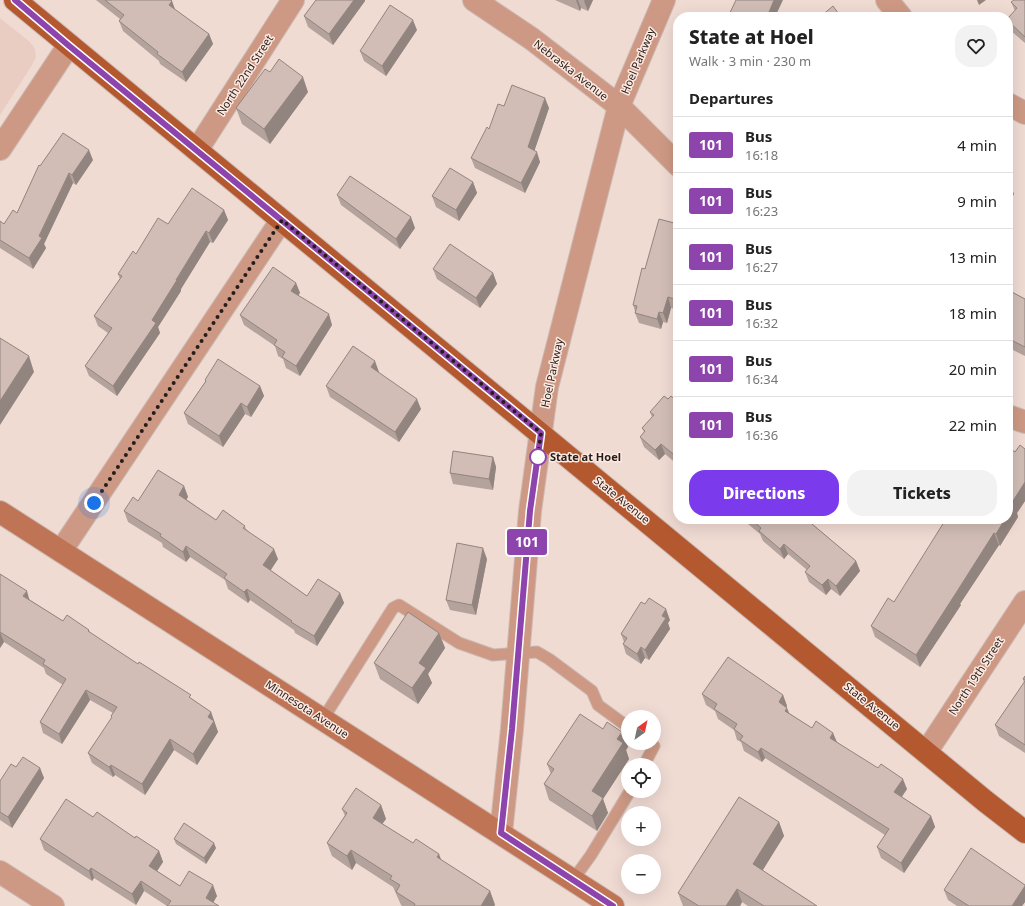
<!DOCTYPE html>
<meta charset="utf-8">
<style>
:root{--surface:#fff;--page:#f2f2f2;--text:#222;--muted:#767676;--line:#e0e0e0;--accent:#7c3aed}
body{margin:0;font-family:"Noto Sans",sans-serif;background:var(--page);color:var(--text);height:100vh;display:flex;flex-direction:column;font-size:15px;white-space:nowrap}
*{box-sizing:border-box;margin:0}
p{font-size:13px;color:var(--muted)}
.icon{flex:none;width:22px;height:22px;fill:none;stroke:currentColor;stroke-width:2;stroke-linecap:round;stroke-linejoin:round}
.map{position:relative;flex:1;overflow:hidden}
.details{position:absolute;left:673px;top:12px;width:340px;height:512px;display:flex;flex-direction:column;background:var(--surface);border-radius:16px;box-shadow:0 4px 16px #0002}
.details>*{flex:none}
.badge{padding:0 8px;border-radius:3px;font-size:14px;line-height:26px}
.needle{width:26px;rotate:33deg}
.tools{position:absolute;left:621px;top:710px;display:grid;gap:8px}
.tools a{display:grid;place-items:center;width:40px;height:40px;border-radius:50%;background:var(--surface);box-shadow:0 4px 16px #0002;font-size:20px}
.you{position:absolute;width:20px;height:20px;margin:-10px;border:3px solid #fff;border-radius:50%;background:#1a73e8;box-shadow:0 0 0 6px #1a73e833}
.map>.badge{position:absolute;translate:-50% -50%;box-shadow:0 0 0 2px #fff}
h2{padding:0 16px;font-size:15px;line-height:36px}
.round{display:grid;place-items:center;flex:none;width:42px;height:42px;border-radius:16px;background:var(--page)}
.headline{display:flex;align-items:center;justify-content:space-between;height:68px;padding:0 16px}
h1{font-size:19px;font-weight:800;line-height:30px}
.primary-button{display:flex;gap:8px;margin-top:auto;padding:8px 16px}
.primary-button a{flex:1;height:46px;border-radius:16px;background:var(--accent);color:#fff;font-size:16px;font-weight:800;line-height:46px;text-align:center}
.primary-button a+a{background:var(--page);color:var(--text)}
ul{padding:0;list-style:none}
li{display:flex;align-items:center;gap:12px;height:56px;padding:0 16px;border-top:1px solid var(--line)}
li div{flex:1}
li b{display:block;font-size:15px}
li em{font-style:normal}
li .badge{min-width:44px;font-weight:700;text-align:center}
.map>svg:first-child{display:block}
.built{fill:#eacdc2}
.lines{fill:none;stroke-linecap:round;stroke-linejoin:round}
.lane-casing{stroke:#cbb9b2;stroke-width:13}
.street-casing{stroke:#cbb9b2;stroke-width:24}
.secondary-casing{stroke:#cbb9b2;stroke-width:24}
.primary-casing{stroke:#cbb9b2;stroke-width:24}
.lane{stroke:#cd9984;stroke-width:11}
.street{stroke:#cd9984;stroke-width:22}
.secondary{stroke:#bf7455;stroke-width:22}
.primary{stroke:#b3582f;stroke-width:22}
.wall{fill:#b4a39c}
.shaded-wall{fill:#92847f}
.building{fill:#d1bdb5;stroke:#92847f}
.line-casing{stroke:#fff;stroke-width:9}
.line{stroke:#8e44ad;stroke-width:6}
.walk{stroke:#241d1a;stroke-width:4;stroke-dasharray:0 7.2}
.stop-dot{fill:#fff;stroke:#8e44ad;stroke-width:2}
.labels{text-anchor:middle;stroke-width:3;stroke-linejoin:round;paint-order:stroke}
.street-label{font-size:11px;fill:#241d1a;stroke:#fee9e0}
.stop-label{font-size:11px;font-weight:bold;fill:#241d1a;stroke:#fee9e0;text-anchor:start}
</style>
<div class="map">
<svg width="1025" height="906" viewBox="0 0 1025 906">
<rect width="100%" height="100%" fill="#f0dbd3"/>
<path class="built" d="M0,18L30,42L35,49L36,57L32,65L0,115Z"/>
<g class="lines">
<defs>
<path id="lane" d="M323,719L393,608L399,605L459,643L493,655L537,652L549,659L592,691L598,705L628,727
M644,765L654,746L650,743
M573,880L591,855L630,791"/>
<path id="street" d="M474,0L532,39L619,106L678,165
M887,0L901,17
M1008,104L1025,113
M0,149L69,45
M197,150L293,0
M1008,416L1025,422
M61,551L281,221
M927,751L1025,602
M501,833L512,729L530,511L547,387L619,106L664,0
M0,872L53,906"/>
<path id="secondary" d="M0,512L613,906"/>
<path id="primary" d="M15,0L985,801L1025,832"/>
</defs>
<use href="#lane" class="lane-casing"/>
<use href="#street" class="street-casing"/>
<use href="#secondary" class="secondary-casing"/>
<use href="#primary" class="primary-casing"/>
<use href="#lane" class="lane"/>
<use href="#street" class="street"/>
<use href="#secondary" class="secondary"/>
<use href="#primary" class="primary"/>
</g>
<path class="wall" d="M96,0H171L175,10L209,34L213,44L186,82L160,64L159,61L123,31L119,21L120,19Z
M316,0H365V1L333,45L308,27L304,16Z
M555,0H593L588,11L581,8L580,11Z
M1025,0V43L1010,30L1008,23V18L1015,11L1011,2Z
M417,30L386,76L364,61L360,51Z
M270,72L308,92L270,144L242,124L236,108Z
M504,106L549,108L534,151L540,162L525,193L475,168L471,158L489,129Z
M93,160L76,185L73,183L44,244L46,248L33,269L0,248V221L4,224L17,213L40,166Z
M473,182L477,193L459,221L436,207L432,196Z
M337,195L415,228L400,249L341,205Z
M224,210L228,220L213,243L210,242L181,289V291L158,327L160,333L117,396L89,376L85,366L108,333L98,326L94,316L120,279L118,274L136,254L168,224Z
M678,224V310L671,308L667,323L663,322L661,329L639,323L635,313V311L633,305L645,269Z
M433,269L493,273L497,284L480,308L437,279Z
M296,283L300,293L298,295L332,325L300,376L286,368L283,359L278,356L275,346L244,325L240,315Z
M1008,290L1025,299V356L1013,350L1008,359Z
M378,372L421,409L399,442L330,397L326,386Z
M205,380L260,386L264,396L251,417L245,414L223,447L188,424L184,413L205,382Z
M668,399L678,402V465L665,454L659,460L644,447L640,437L644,432L642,428L652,417L650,412Z
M1025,449V501L1017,513L1018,517L1000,546L999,545L960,604L961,605L920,667L875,637L871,626L894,602L957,520L1015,452Z
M493,457L496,467L493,490L453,484L450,473Z
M184,486L188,497L186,499L216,520L245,526L246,529L278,559L270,570L307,596L340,593L344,603L317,646L295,633L294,630L250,600L248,603L228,589L225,580L190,557L186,562L163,547L162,543L128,522L124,511L138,501Z
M742,519H817L812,524L856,561L860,571L840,596L831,589L826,595L809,582L805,572L807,570L788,554L784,559L763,541L760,534Z
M487,559L476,615L450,610L446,600Z
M0,574L30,600L63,621L89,630L90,633L211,712L218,732L197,765L174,750L145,795L115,775L113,777L92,763L88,753L112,718L111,716L113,713L90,700L62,744L43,733L40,722L63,685L46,674L44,668L4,642L0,648Z
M670,620L668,623L670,629L649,660L645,658L641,664L626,654L623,644L624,642L621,634Z
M439,633L445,648L428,674L432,683L418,704L380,679L374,663Z
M1025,676V753L999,736L995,725L1024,683L1023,679Z
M702,694L783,695L787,706L786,707L789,713L812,728L833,733L837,742L907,789L902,797L931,816L935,827L904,873L881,858L877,847L885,835L765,758L762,762L744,751L741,742L737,740L734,730L718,719L715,711L706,705Z
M603,729L622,732L628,747L626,750L629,759L603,799L608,813L597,831L549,800L544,784L551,774L547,764Z
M16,767L40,768L44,778L12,828L0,820V781Z
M381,805L386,819L382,824L413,843L441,860L490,891L495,905L494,906H402L401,905L393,887L356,863L352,870L332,856L327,843L345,816L342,809Z
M93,817L135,838L159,851L163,862L157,871L180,886L217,896L213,903L219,906H167L144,891L136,905L94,878L92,881L44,850L40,839Z
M779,822L784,836L762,870L817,906H748L742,902L740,906H683L678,893Z
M174,839L216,848L206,864L176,844Z
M1025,885V902L1022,906H957L948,900L944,890Z"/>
<path class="shaded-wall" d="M354,0H365V1L333,45L329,34Z
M576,0H578L581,8L580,11Z
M585,0H593L588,11L584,1Z
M774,0H783L775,17H767Z
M977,0H986L979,5Z
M172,1L176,12L169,5Z
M413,20L417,30L386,76L382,66Z
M209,34L213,44L186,82L182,72Z
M303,77L308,92L270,144L264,129Z
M545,98L549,108L532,158L528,147Z
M89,150L93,160L76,185L72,175Z
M537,152L540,162L525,193L521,183Z
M1008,167L1010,172L1008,176Z
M69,173L73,183L44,244L46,248L33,269L29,258Z
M473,182L477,193L459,221L456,210Z
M1010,184L1014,194L1008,205V187Z
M224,210L228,220L213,243L209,233Z
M411,217L415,228L400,249L396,239Z
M206,231L210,242L181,289V291L158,327L160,333L117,396L113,386L152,320Z
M493,273L497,284L480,308L476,298Z
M296,283L300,293L294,301L291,291Z
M668,297L671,308L667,323L663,313Z
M659,312L663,322L661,329L657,319Z
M329,314L332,325L300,376L296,366Z
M1009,339L1013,350L1008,359V341Z
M29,356L34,372L0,425V401Z
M375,361L379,372L375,377L371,367Z
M260,386L264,396L251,417L247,407Z
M417,399L421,409L399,442L395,432Z
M241,403L245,414L223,447L219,436Z
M661,444L665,454L659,460L655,450Z
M493,457L496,467L493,490L489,479Z
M1025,482V501L1017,513L1018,517L1000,546L996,534L1005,519H1008V515L1011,504Z
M184,486L188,497L183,505L179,495Z
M806,519H817L809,529Z
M994,533L999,545L960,604L961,605L920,667L916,655Z
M784,544L788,554L784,559L780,549Z
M186,546L190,557L186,562L183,552Z
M483,548L487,559L476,615L472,605Z
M274,549L278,559L267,576L263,565Z
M856,561L860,571L840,596L836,586Z
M828,579L831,589L826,595L822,585Z
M247,589L250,600L248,603L244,592Z
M27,591L30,602L23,596Z
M340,593L344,603L317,646L314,636Z
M666,609L670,620L668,623L670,629L649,660L645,650L662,616Z
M0,632L4,642L0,648Z
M439,633L445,648L428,674L432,683L418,704L412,688L419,663Z
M641,647L645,658L641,664L637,654Z
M86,690L90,700L62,744L59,734Z
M783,695L787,706L783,713L779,702Z
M787,708L791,718L785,711Z
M211,712L218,732L197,765L193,754L208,717Z
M622,732L628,747L626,750L629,759L603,799L608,813L597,831L592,816V791L617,739Z
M833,733L837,743L830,738Z
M170,739L174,750L145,795L142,784Z
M761,748L765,758L762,762L758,752Z
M111,765L115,775L113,777L109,767Z
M40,768L44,778L12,828L8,817Z
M903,779L907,789L898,802L894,792Z
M381,805L386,819L377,831L373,818Z
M931,816L935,827L904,873L901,863Z
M779,822L784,836L758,878L753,864Z
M214,843L216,848L206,864L204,858Z
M351,850L356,863L352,870L347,856Z
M159,851L163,862L153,877L149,866Z
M439,854L444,867L437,857Z
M91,868L94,878L92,881L89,871Z
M141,881L144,891L136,905L132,894Z
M213,885L217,896L211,906L206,898Z
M1025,886V902L1022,906H1012Z
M737,889L742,902L740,906H726Z
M490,891L495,905L494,906H481Z"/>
<path class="building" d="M105,0H171L172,1L169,5L209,34L182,72L157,54L158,52L119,21L124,15Z
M316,0H354L329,34L304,16Z
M736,0H774L767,17H728Z
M1014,0H1025V37L1008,21V18L1017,8L1011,2Z
M390,5L413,20L382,66L360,51Z
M833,6L841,17H820Z
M279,59L303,77L264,129L236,108L265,69L270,72Z
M512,85L545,98L528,147L537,152L521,183L471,158L487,127L489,129L498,104L504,106Z
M63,133L89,150L72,175L69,173L39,236L42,238L29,258L0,240V221L4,224L13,210L17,213L39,165L40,166Z
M450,168L473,182L456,210L432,196Z
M350,176L411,217L396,239L337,195Z
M192,188L224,210L209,233L206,231L176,280H177L152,320L156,323L113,386L85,366L112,328L94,316L122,276L118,274L133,251L136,254L158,218L168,224Z
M659,219L678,224V300L668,297L663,313L659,312L657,319L635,313L637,306L633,305L642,268L645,269Z
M450,244L493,273L476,298L433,269Z
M273,267L296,283L291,291L329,314L296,366L282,357L285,352L274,345L277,340L240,315Z
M1008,290L1025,299V347L1009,339L1008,341Z
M0,338L29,356L0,401Z
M353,346L375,361L371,367L417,399L395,432L326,386Z
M218,359L260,386L247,407L241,403L219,436L184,413L206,381L205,380Z
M664,396L668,399L671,396L678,402V458L661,444L655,450L640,437L645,431L642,428L654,415L650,412Z
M1020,445L1025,449V482L1011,504L1014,506L1008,515V447L1015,452Z
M453,451L493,457L489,479L450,473Z
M158,470L184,486L179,495L216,520L223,510L245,526L243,528L274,549L263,565L307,596L318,579L340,593L314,636L291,622L292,621L247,589L244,592L224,578L227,574L186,546L183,552L160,536L161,534L124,511L133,497L138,501Z
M751,519H806L856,561L836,586L828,579L822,585L805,572L810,566L784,544L780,549L759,531L761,528Z
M946,519H955L957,520V519H1005L996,534L994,533L956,593L916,655L871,626L888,598L894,602Z
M457,543L483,548L472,605L446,600Z
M0,574L27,591L23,596L63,621L67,615L89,630L88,631L138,664L139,662L169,681L191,695L189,697L211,712L208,717L214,721L193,754L170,739L142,784L111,765L109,767L88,753L112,717L111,716L117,707L86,690L59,734L40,722L66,679L43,664L45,660L0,632Z
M649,598L666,609L662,616L666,618L645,650L641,647L637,654L623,644L627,638L621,634L641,602L645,604Z
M408,612L439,633L419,663L426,668L412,688L374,663Z
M728,657L783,695L779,702L787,708L785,711L812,728L816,721L833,733L830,738L878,768L881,764L903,779L894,792L931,816L901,863L877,847L889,829L761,748L758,752L740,740L743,736L734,729L737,724L714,709L717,704L702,694Z
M1025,676V680L1023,679Z
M1025,681V745L995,725Z
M580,714L603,729L607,722L622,732L617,739L623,743L592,791L603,798L592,816L544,784L554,769L547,764Z
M23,757L40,768L8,817L0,812V781L11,764L16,767Z
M356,788L381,805L373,818L413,843L416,839L439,854L437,857L490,891L481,906H414L415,904L396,892L400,885L390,879L392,876L351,850L347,856L327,843L347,813L342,809Z
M739,797L779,822L753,864L817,906H764L737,889L726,906H699L678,893Z
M66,799L93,817L97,812L135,838L136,836L159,851L149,866L180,886L189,871L213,885L206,898L219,906H167L171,901L141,881L132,894L91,868L89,871L40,839Z
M184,823L214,843L204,858L174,839Z
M971,848L1025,885V886L1012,906H969L944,890Z"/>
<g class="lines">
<defs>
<path id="line" d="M15,0L68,45L541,433L530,511L512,729L501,833L613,906"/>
</defs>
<use href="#line" class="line-casing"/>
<use href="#line" class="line"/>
<path class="walk" d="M94,503L282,220L541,433L537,462L538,457"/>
</g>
<circle class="stop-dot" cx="538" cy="457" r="8"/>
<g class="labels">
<g class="street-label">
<text transform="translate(638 61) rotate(-67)" y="4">Hoel Parkway</text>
<text transform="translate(571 70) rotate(38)" y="4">Nebraska Avenue</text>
<text transform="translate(245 75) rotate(-57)" y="4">North 22nd Street</text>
<text transform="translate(552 373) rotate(-78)" y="4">Hoel Parkway</text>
<text transform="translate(622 500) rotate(39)" y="4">State Avenue</text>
<text transform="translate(976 676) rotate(-57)" y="4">North 19th Street</text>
<text transform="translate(872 706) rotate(39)" y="4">State Avenue</text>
<text transform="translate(307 709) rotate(33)" y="4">Minnesota Avenue</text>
</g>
<g class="stop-label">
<text x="550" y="461">State at Hoel</text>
</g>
</g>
</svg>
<div class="tools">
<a><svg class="needle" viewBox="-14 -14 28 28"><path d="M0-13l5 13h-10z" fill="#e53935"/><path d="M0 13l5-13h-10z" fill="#767676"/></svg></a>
<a><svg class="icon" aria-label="locate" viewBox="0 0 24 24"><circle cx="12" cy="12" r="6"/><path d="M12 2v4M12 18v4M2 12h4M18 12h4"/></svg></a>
<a>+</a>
<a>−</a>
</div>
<div class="you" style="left:94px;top:503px"></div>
<b class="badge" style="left:527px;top:542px;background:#8e44ad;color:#fff">101</b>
<section class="details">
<div class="headline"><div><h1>State at Hoel</h1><p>Walk · 3 min · 230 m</p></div><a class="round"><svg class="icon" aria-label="heart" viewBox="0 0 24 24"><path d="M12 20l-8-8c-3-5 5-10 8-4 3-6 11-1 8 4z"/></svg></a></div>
<h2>Departures</h2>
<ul>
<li><span class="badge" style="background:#8e44ad;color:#fff">101</span><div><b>Bus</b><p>16:18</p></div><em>4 min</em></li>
<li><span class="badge" style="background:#8e44ad;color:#fff">101</span><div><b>Bus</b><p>16:23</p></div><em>9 min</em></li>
<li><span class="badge" style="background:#8e44ad;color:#fff">101</span><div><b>Bus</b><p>16:27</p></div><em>13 min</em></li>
<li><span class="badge" style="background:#8e44ad;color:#fff">101</span><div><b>Bus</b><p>16:32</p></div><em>18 min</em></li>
<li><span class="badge" style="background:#8e44ad;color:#fff">101</span><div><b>Bus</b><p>16:34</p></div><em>20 min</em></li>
<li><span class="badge" style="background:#8e44ad;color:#fff">101</span><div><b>Bus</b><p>16:36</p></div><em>22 min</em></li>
</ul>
<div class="primary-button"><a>Directions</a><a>Tickets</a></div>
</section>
</div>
